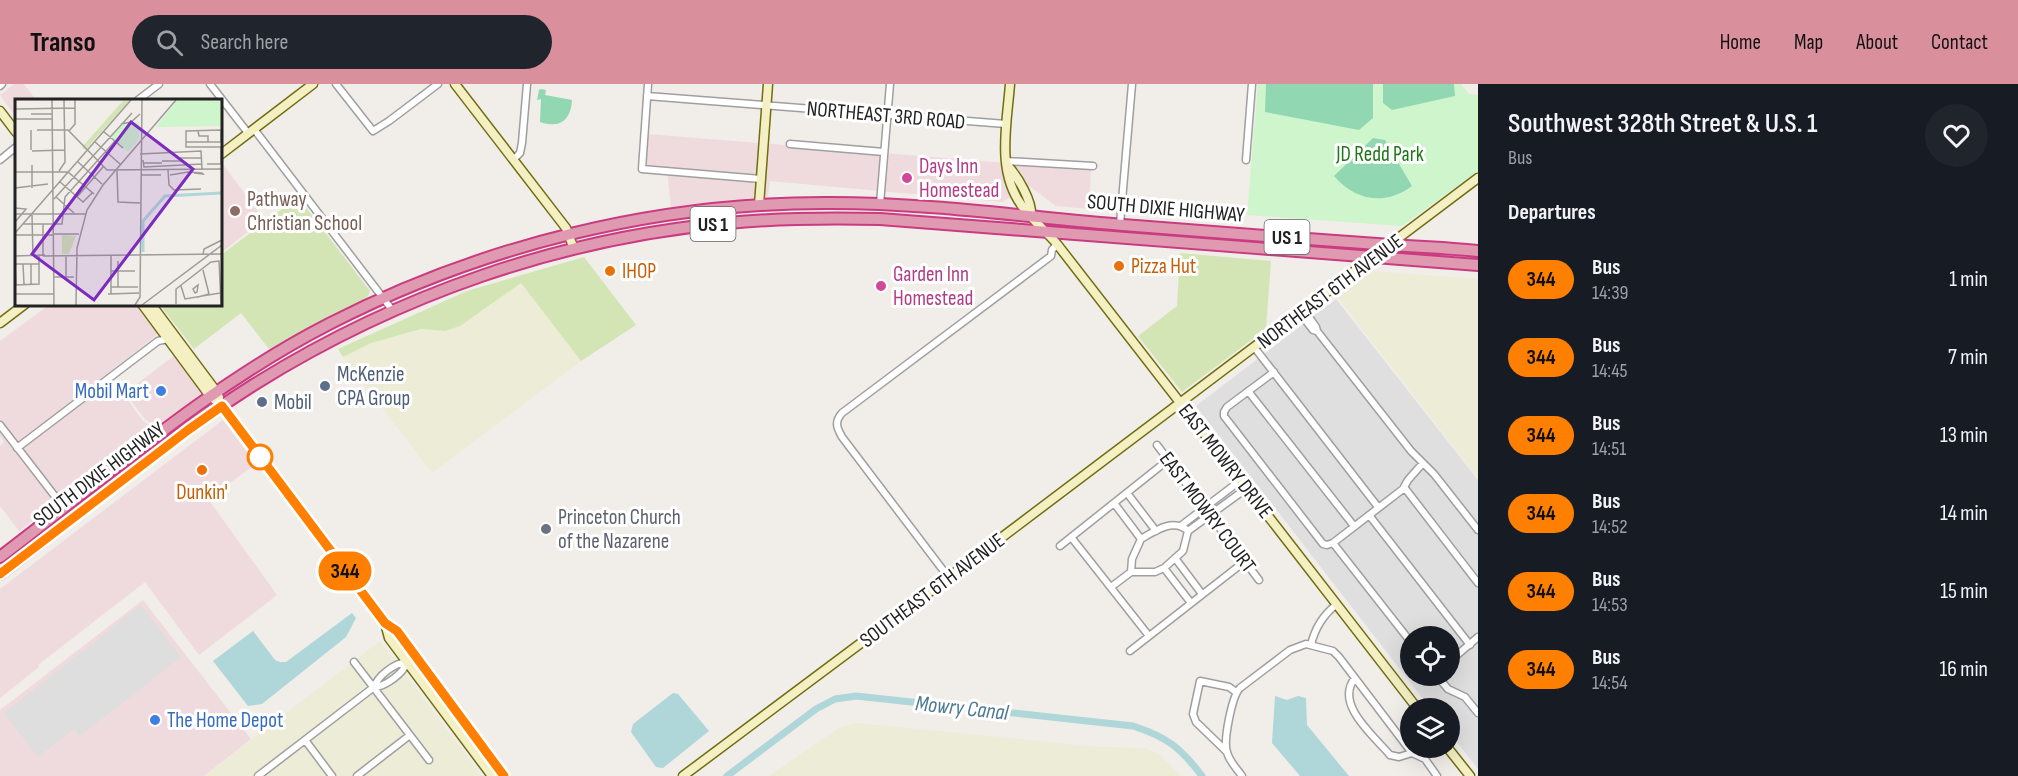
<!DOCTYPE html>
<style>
:root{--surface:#171b24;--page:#20242c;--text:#f1f3f6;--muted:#9ea1a6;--accent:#da8f9c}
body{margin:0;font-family:"Sofia Sans Condensed",sans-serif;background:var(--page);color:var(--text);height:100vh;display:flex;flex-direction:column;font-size:22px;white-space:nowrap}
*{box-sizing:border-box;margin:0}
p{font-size:20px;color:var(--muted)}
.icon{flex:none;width:33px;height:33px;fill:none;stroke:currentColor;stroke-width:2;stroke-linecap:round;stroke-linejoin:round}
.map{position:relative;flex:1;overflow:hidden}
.details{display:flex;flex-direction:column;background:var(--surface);width:540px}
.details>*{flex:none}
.badge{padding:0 12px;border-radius:20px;font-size:21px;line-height:39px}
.fabs{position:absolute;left:1400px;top:542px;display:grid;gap:12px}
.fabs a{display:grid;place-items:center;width:60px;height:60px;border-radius:50%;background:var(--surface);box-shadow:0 6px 24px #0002;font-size:30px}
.map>.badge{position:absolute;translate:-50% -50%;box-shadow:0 0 0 3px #fff}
h2{padding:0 30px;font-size:22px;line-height:54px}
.round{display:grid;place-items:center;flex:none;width:63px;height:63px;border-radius:32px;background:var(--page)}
.overview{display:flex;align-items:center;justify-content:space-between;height:102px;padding:0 30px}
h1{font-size:28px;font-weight:600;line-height:45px}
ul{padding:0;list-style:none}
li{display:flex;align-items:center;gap:18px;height:78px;padding:0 30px}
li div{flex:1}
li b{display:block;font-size:22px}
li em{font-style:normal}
li .badge{min-width:66px;font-weight:700;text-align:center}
header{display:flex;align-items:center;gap:36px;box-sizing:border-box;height:84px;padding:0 30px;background:var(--accent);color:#111}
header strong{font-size:28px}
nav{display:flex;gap:33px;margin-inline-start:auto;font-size:21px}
.search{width:420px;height:54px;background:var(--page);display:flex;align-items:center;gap:15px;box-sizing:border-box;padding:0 21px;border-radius:33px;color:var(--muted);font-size:22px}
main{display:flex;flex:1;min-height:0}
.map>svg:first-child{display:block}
.residential{fill:#e0dfdf;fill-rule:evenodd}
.commercial{fill:#efdbdd}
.farmland{fill:#edecd7}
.grass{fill:#d3e5b5}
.park{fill:#cff5cc}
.pitch{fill:#90d7b2}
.parking{fill:#dedede}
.water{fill:#afd6d9}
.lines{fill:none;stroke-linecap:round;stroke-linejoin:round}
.canal{stroke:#afd6d9;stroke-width:7}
.street-casing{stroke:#9f9f9f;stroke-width:9}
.secondary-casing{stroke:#706e11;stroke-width:11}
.highway-casing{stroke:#ca3b80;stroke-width:14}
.street{stroke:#fff;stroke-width:6}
.secondary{stroke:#f4f0c4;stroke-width:8}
.highway{stroke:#df9ab1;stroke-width:10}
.line-casing{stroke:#fff;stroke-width:14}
.line{stroke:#ff8000;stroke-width:9}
.hotel-dot{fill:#d1479c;stroke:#fff;stroke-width:2}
.education-dot{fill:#8d6e63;stroke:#fff;stroke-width:2}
.food-dot{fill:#e8710a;stroke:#fff;stroke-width:2}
.service-dot{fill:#5c6f8a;stroke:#fff;stroke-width:2}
.shop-dot{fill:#3f7fe0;stroke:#fff;stroke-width:2}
.stop-dot{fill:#fff;stroke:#ff8000;stroke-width:3}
.worship-dot{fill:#6b7280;stroke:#fff;stroke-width:2}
.labels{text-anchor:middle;stroke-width:6;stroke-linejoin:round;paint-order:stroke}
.shield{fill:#fff;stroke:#646464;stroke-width:1.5}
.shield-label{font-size:20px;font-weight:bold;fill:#222}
.street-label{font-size:21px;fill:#222;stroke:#fff}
.park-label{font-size:21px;fill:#1d7718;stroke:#fff}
.hotel-label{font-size:21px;fill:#b23c85;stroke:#fff;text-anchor:start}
.education-label{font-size:21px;fill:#785e54;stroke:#fff;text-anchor:start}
.food-label{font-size:21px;fill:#c56008;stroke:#fff;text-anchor:start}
.service-label{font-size:21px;fill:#4e5e75;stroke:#fff;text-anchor:start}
.shop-label{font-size:21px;fill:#366cbe;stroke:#fff;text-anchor:end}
.worship-label{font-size:21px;fill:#5b616d;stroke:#fff;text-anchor:start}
.water-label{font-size:22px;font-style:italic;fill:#4c7992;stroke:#fff}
.inset-river{fill:none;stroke:#afd6d9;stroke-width:3}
.inset-road{fill:none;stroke:#9e9c99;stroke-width:1.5}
.view{fill:#7b2cbf;fill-opacity:0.15;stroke:#7b2cbf;stroke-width:3}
.inset-edge{fill:none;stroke:#222;stroke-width:3}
</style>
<header>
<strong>Transo</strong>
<div class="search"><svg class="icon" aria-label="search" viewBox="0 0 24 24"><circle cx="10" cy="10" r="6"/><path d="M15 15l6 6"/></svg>Search here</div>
<nav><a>Home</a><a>Map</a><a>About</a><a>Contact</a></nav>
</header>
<main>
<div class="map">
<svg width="1478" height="692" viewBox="0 0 1478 692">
<rect width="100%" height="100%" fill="#f1ede9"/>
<path class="residential" d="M1336,215L1478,396V685L1449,648V624H1430L1196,322ZM1410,552H1449V591H1410Z"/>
<path class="commercial" d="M14,0H24L36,16H16V33L0,11Z
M648,50L1091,86L1089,125L1056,122L1029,102L1002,118L770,97L768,112L671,125L667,84L645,82Z
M221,78L264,135L221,169Z
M49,221H136L158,250L108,289L143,337L155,345L19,447L0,422V362L4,358L0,352V257Z
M175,271L204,308L157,344L145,335L125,309Z
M223,336L256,380L208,415L277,511L199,571L145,498L38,581L39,583L0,614V505Z
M143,516L251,655L204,692H0V626Z"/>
<path class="farmland" d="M1373,187L1478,195V394L1338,214Z
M521,198L581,277L432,389L343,273L371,259L421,245L445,247L460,242Z
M380,557L482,692H204Z
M857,639L1101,663L1145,664L1160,671L1181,692H769L839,644Z"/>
<path class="grass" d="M298,113L370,207L367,214L269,265L241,229L194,265L160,221L220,220L221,171Z
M1180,169L1271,177L1266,245L1182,308L1138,252L1177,222Z
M584,173L636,241L581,277L521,199L460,242L445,247L421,245L371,259L343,273L338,265L467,207Z"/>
<path class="park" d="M1258,0H1461L1469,10L1478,11V87L1402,142L1247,131Z"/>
<path class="pitch" d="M1266,0H1373V34L1359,46L1265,28Z
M1383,0H1454L1455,12L1392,26L1383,19Z
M541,5L546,6L545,11L572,16C571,36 560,45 540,38L541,15L537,16L539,6Z
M1373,54L1385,56L1412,102C1385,122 1356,117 1334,92Z"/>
<path class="parking" d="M141,521L181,573L80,652L74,645L38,673L4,629Z"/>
<path class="water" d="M352,529L356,534L346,553L262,620L248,622L213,577L253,547L275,576L280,578H286Z
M673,609L678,610L709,647L663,684L656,683L631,648L633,640Z
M1275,612L1287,616L1298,612L1306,614L1307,641L1349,692H1300L1272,659Z"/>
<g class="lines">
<path class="canal" d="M727,692L816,625L835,615L856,612L1133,642C1167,653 1180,663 1202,692"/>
<defs>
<path id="street" d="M210,0L248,49
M336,0L373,47L389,37L438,0
M648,0L642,85L761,95
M0,2L2,0
M647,12L1006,40
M138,16L159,0
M254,45L393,227
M790,60L884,68
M0,76L16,63
M513,76L520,69L522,59L527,0
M1246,76L1252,0
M1006,77L1093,82
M880,120L890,0
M1120,140L1132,0
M1304,226L1316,243L1317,247L1411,367L1434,390L1478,446
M1300,229L1313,246L1317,247
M1254,263L1378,423
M1274,288L1227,323L1224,328V332L1323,460L1327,461L1333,459L1403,405L1408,396L1423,379
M1248,307L1354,442
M0,341L64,424
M1157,361L1259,496
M17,364L158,257L168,255
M1404,403L1478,499
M1127,409L1156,447
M1114,419L1141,455
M1369,431L1470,561
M1182,441L1241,396
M1188,447L1247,404
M1071,453L1149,552
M1333,459L1410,557
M1060,462L1168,376
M1175,474L1202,510
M1164,484L1191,519
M949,494L842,353C837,344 834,338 842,329L1051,172L1052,166L1057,160
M1111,503L1131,488H1155L1164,484L1183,467L1188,447C1174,434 1156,446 1141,455L1132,475L1131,488
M1311,561C1315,543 1323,531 1337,520
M1130,567L1244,478
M354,578L429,676
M1449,578L1478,553
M1436,591L1448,605L1465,613L1478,629
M1355,594C1334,620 1374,652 1390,671L1399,673L1412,669
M374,603C378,592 394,579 407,578
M305,656L332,692
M1227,668L1196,638L1193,630L1200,597L1229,603L1236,608
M258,692L374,603C385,603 404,589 407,578
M357,692L410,651
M1242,692C1237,685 1229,677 1227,668C1223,657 1232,612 1240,604L1290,566L1306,560L1333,567L1339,573L1412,669L1425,675L1437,692"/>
<path id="secondary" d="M455,0L566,144L574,165
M1010,0C1007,40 996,87 1022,122C1032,136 1046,147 1057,160L1417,624
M0,27L16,48
M220,71L313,0
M1008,82C1018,93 1033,118 1031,133
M759,121L768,0
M142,220L210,312L222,322L385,539L397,547L504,692
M151,220L213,303L219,313
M0,239L25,220
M385,539L389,554L492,692
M1447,663L1470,692
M683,692L944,497L1478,94"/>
<path id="highway" d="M0,473C107,392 208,302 329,240C483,161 657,118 831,119C929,119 1026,133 1123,141C1212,148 1302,155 1391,161C1420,163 1449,164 1478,167
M0,490C84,426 166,356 255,300C398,211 560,154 728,139C778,134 829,134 880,135L1478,181"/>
</defs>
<use href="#street" class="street-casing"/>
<use href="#secondary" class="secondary-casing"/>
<use href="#highway" class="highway-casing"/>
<use href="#street" class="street"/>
<use href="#secondary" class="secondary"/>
<use href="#highway" class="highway"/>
</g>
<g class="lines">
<defs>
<path id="line" d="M0,490L188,346L222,322L385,539L397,547L504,692"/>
</defs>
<use href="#line" class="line-casing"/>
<use href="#line" class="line"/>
</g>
<g class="hotel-dot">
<circle cx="907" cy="94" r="6"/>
<circle cx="881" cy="202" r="6"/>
</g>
<circle class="education-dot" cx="235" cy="127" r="6"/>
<g class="food-dot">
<circle cx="1119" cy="182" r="6"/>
<circle cx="610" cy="187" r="6"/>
<circle cx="202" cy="386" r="6"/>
</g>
<g class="service-dot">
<circle cx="325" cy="302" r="6"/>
<circle cx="262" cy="318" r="6"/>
</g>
<g class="shop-dot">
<circle cx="161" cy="307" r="6"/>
<circle cx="155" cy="636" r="6"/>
</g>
<circle class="stop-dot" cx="260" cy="373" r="12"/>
<circle class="worship-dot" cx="546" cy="445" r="6"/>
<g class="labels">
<g class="shield">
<rect x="690.5" y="123" width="45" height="34" rx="4.5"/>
<rect x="1264.5" y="136" width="45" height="34" rx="4.5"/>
</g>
<g class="shield-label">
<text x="713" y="147">US 1</text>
<text x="1287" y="160">US 1</text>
</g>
<g class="street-label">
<text transform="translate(886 31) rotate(5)" y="7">NORTHEAST 3RD ROAD</text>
<text transform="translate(1166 124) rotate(5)" y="7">SOUTH DIXIE HIGHWAY</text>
<text transform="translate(1330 207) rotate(-37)" y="7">NORTHEAST 6TH AVENUE</text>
<text transform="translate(1226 377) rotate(52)" y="7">EAST MOWRY DRIVE</text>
<text transform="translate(99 390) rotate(-37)" y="7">SOUTH DIXIE HIGHWAY</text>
<text transform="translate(1208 428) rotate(53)" y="7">EAST MOWRY COURT</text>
<text transform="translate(932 506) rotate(-37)" y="7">SOUTHEAST 6TH AVENUE</text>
</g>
<g class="park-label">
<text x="1380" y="77">JD Redd Park</text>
</g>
<g class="hotel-label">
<text x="919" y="89">Days Inn<tspan x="919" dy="24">Homestead</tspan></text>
<text x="893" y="197">Garden Inn<tspan x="893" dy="24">Homestead</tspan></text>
</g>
<g class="education-label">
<text x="247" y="122">Pathway<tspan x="247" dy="24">Christian School</tspan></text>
</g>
<g class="food-label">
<text x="1131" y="189">Pizza Hut</text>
<text x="622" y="194">IHOP</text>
<text x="202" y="415" text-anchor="middle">Dunkin'</text>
</g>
<g class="service-label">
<text x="337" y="297">McKenzie<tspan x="337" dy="24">CPA Group</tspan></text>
<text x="274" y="325">Mobil</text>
</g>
<g class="shop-label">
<text x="149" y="314">Mobil Mart</text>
<text x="167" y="643" text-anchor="start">The Home Depot</text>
</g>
<g class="worship-label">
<text x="558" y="440">Princeton Church<tspan x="558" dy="24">of the Nazarene</tspan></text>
</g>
<g class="water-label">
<text transform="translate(962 623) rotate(6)" y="8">Mowry Canal</text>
</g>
</g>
<g transform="translate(15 15)">
<rect width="207" height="207" fill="#f1ede9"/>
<path d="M115,1L70,51L67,48L108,2ZM47,136L61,137L54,155H47Z" fill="#d3e5b5"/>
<path d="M162,1H207V27L141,28ZM124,23V40L113,53L95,37L108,25Z" fill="#cff5cc"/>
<path class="inset-river" d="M128,153V122L150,97L207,94"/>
<path class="inset-road" d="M37,1L39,206M0,10L60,9M16,15H37M0,20H37M106,25L116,23L125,15M22,31H53L92,71L207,70M54,32L60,25V1M88,32L108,49M183,32L184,37H193V43M79,42L105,65M171,43H206M206,43V31L171,32V48H207M16,51V31M17,52L50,51M125,55L186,52L187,70M165,59H187M128,61L129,68L187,65M62,62L87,85M147,62H166M128,64H147M192,65H206V48M17,66V89M153,71L154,86L159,91L186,90M44,72L50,63L49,1M102,72L103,103L125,104M0,73H53L79,95M127,76H146M155,76L173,73L187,74L188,75L179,74M44,82L68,103L77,94M0,89L33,85M41,98L59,114M62,98L88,68M39,100L117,14M0,109L11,110L0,123M0,115H71M17,116L18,157M8,125H47L50,98L100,42M28,125V157M0,134L116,1M38,135H64M0,136H38M188,156L189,150L207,141M0,157L30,156M28,157L207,155M96,157V195M103,162V188M0,165H24M0,165L1,186M8,165L9,185M16,165V185M96,172H120M39,178H59M51,178V157M0,186L24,185V157M183,186L182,193L180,194L178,190ZM166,187L170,200L205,194M96,188H123M0,195H39M93,195L124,194M183,198L194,195L188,171M161,205V190L196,163L204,162L206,206M61,206L62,149L72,111L88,86L161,1M120,206L125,198L127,1M127,206L207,146"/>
<path class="view" d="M116,23L178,70L79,201L17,155Z"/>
<rect width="207" height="207" class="inset-edge"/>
</g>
</svg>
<div class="fabs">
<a><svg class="icon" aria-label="locate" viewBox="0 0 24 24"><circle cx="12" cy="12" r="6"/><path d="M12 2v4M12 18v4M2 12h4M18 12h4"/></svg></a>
<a><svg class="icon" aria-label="layers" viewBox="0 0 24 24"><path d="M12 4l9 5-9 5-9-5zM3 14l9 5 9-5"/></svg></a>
</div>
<b class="badge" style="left:345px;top:487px;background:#ff8000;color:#111">344</b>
</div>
<section class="details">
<div class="overview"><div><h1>Southwest 328th Street &amp; U.S. 1</h1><p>Bus</p></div><a class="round"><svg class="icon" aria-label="heart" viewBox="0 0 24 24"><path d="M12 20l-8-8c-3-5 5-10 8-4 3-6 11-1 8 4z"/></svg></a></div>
<h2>Departures</h2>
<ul>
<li><span class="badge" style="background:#ff8000;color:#111">344</span><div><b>Bus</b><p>14:39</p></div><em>1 min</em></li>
<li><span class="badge" style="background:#ff8000;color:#111">344</span><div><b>Bus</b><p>14:45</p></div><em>7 min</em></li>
<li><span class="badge" style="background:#ff8000;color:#111">344</span><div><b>Bus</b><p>14:51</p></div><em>13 min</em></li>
<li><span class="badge" style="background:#ff8000;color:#111">344</span><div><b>Bus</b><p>14:52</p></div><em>14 min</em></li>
<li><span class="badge" style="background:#ff8000;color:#111">344</span><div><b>Bus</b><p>14:53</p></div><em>15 min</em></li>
<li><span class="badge" style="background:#ff8000;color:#111">344</span><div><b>Bus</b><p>14:54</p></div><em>16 min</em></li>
</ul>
</section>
</main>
